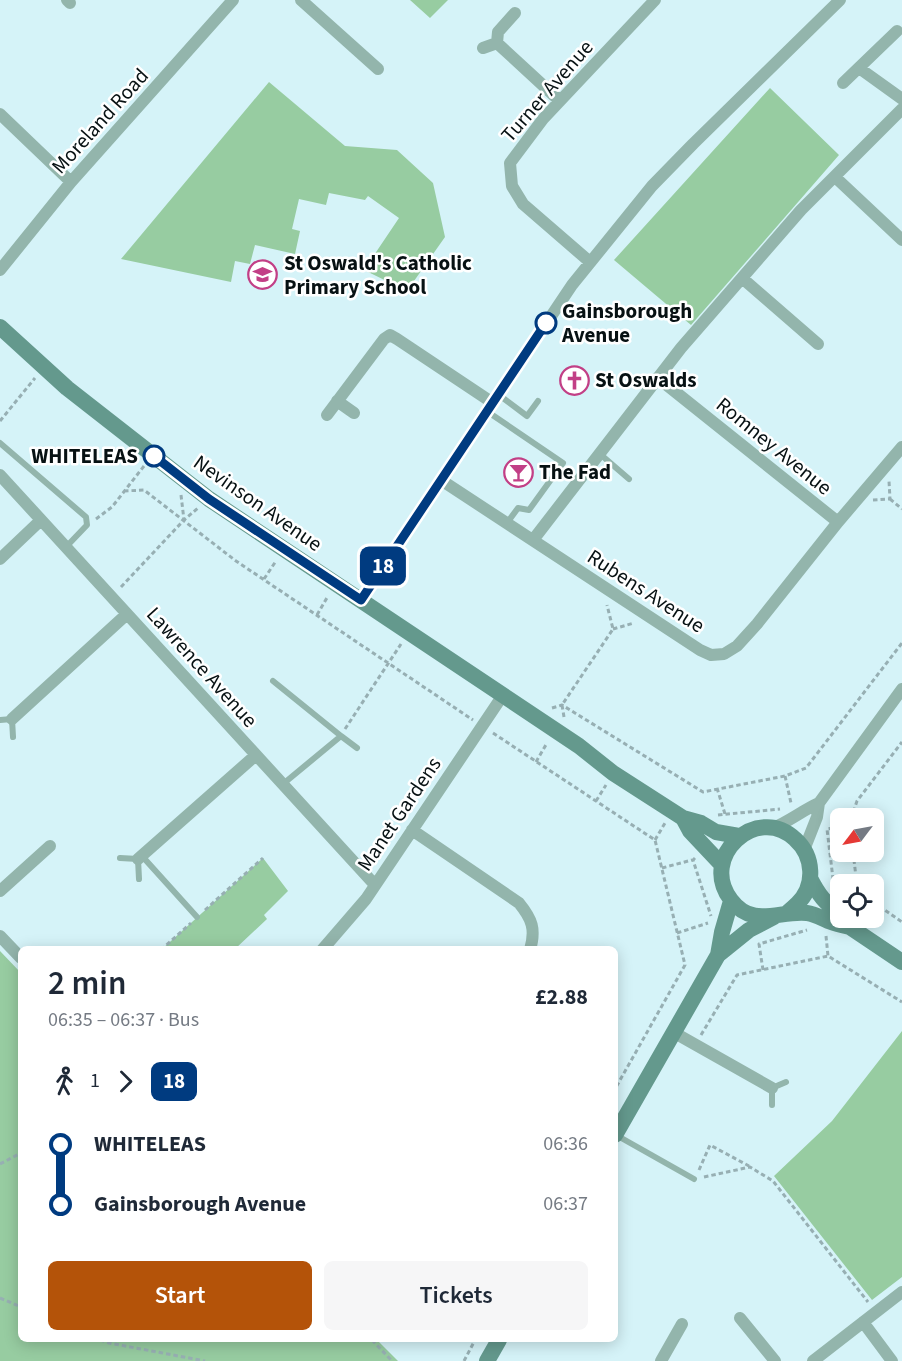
<!DOCTYPE html>
<meta charset="utf-8">
<style>
:root{--surface:#fff;--page:#f6f6f7;--text:#1f2937;--muted:#747a83;--accent:#b45309}
body{margin:0;font-family:"Source Sans 3",sans-serif;background:var(--page);color:var(--text);height:100vh;display:flex;flex-direction:column;font-size:22px;white-space:nowrap}
*{box-sizing:border-box;margin:0}
p{font-size:20px;color:var(--muted)}
.icon{flex:none;width:33px;height:33px;fill:none;stroke:currentColor;stroke-width:2;stroke-linecap:round;stroke-linejoin:round}
.map{position:relative;flex:1;overflow:hidden}
.side{position:absolute;left:18px;top:946px;width:600px;height:396px;display:flex;flex-direction:column;background:var(--surface);border-radius:9px;box-shadow:0 3px 15px #0003}
.side>*{flex:none}
.badge{padding:0 12px;border-radius:9px;font-size:21px;line-height:39px}
.needle{width:39px;rotate:238deg}
.fabs{position:absolute;left:830px;top:808px;display:grid;gap:12px}
.fabs a{display:grid;place-items:center;width:54px;height:54px;border-radius:9px;background:var(--surface);box-shadow:0 3px 15px #0003;font-size:30px}
.map>.badge{position:absolute;translate:-50% -50%;box-shadow:0 0 0 3px #fff}
.legs{display:flex;align-items:center;gap:9px;height:66px;padding:0 30px;font-size:20px}
.legs p{margin-inline-start:auto}
.summary{display:flex;align-items:center;justify-content:space-between;height:102px;padding:0 30px}
h1{font-size:33px;font-weight:600;line-height:45px}
.primary-button{display:flex;gap:12px;margin-top:auto;padding:12px 30px}
.primary-button a{flex:1;height:69px;border-radius:9px;background:var(--accent);color:#fff;font-size:24px;font-weight:600;line-height:69px;text-align:center}
.primary-button a+a{background:var(--page);color:var(--text)}
ul{padding:0 30px;list-style:none}
li{display:flex;align-items:center;gap:21px;height:60px;font-size:22px}
li i{display:grid;place-items:center;width:9px;height:100%;margin:0 8px;background:currentColor}
li i::after{content:'';width:15px;height:15px;margin:-8px;border:4px solid;border-radius:50%;background:var(--surface)}
li p{margin-inline-start:auto}
li:first-child i{background:linear-gradient(#0000 50%,currentColor 0)}
li:last-child i{background:linear-gradient(currentColor 50%,#0000 0)}
.map>svg:first-child{display:block}
.green{fill:#97cca1}
.lines{fill:none;stroke-linecap:round;stroke-linejoin:round}
.path{stroke:#97afb3;stroke-width:3;stroke-dasharray:4.5 3;stroke-linecap:butt}
.lane{stroke:#93b5ac;stroke-width:6}
.street{stroke:#93b5ac;stroke-width:12}
.secondary{stroke:#64998d;stroke-width:16}
.line-1-casing{stroke:#fff;stroke-width:14}
.line-1{stroke:#003b80;stroke-width:9}
.stop-1-dot{fill:#fff;stroke:#003b80;stroke-width:3}
.labels{text-anchor:middle;stroke-width:5;stroke-linejoin:round;paint-order:stroke}
.street-label{font-size:21px;fill:#071113;stroke:#fff}
.poi-label{font-size:21px;font-weight:bold;fill:#071113;stroke:#fff;text-anchor:start}
.stop-label{font-size:21px;font-weight:bold;fill:#071113;stroke:#fff;text-anchor:start}
</style>
<div class="map">
<svg width="902" height="1361" viewBox="0 0 902 1361">
<rect width="100%" height="100%" fill="#d5f3f8"/>
<path class="green" d="M410,0H448L430,18Z
M269,82L345,146L397,150L433,183L445,237L407,291L364,270L399,218L368,196L365,200L329,193L326,205L299,199L292,229L300,231L295,254L255,245L250,264L235,261L231,282L121,259Z
M770,88L839,155L691,325L614,260Z
M263,858L288,891L264,915L267,919L235,949L161,950Z
M0,951L21,973V1340H377L398,1361H0Z
M902,1031V1277L872,1300L774,1176L832,1121Z"/>
<g class="lines">
<path class="path" d="M0,421L35,378
M124,491L144,490L236,561L473,720
M181,495L184,520
M890,499L902,509
M873,500L890,499L889,481
M96,519L112,507L144,466
M264,579L276,561
M121,587L184,520L198,508
M659,609L667,598
M317,615L328,596
M613,629L634,623
M552,708L562,705L703,792L785,776L806,768L902,643
M564,717L562,705L613,629L607,605
M345,729L401,644
M493,733L655,840L685,965L615,1089
M536,762L547,743
M785,776L791,803
M717,788L725,814
M596,801L606,785
M718,815L780,809
M851,819L857,801L902,742
M655,840L665,823
M853,852L857,885
M695,858L693,860L711,916
M662,868L692,860
M834,887L827,829L840,827
M873,902L902,922
M205,910L263,858
M677,933L708,923
M826,936L828,956
M161,950L191,923
M763,970L759,944L807,930
M701,1035L737,975L828,956L902,1002
M0,1164L21,1153
M699,1170L710,1145L749,1166
M704,1177L750,1167L773,1181L868,1302
M0,1298L21,1307
M100,1340L109,1343L205,1361
M372,1340L392,1361
M464,1361L475,1340"/>
<path class="lane" d="M499,395L527,416L538,401
M488,412L563,463L529,510L518,508L507,523
M0,443L86,517L87,525L66,547
M600,454L629,479
M273,681L341,736L283,784
M0,720L12,719L13,737
M341,736L357,748
M142,856L197,917
M120,858L138,859L139,879
M772,1105V1088L786,1082
M616,1135L694,1179"/>
<path class="street" d="M67,0L70,3
M301,0L378,69
M515,13L498,32L497,43L560,101
M483,48L497,43
M859,68L902,99
M843,83L897,31
M0,114L71,182
M835,177L902,240
M590,262L523,204L512,186L510,163L543,119L655,0
M0,270L71,182L233,0
M742,278L818,344
M658,378L838,522
M337,401L354,413
M327,415L384,339L390,335L397,339L493,403
M0,475L375,885
M441,480L700,650L711,655L724,654L737,646L757,624L838,522L902,447
M533,540L681,348L801,210L902,109
M0,559L41,520
M361,600L572,285L652,186L693,144L840,0
M12,719L127,614
M773,828C790,821 803,810 819,803
M412,830L519,903C532,919 536,929 530,950
M804,850L817,817L819,803L902,689
M138,859L256,755
M0,891L50,846
M0,936L21,958
M322,950L366,899L503,695
M673,1032L772,1088
M740,1318L775,1361
M863,1322L892,1361
M661,1361L682,1324
M813,1361L902,1292"/>
<path class="secondary" d="M0,327L67,388L209,499L579,746L613,773L683,818L701,823L716,832L739,836
M683,818L690,831L722,865
M810,878C819,896 825,902 840,915
M787,913C790,910 794,907 797,904C816,886 814,856 795,839C757,803 698,857 731,900C753,929 779,910 807,913C815,914 821,918 828,921C835,924 843,925 850,927
M843,919L850,927L902,962
M718,955L749,930L774,917
M615,1135L718,955L722,932L731,901
M487,1361L499,1340"/>
</g>
<g class="lines">
<defs>
<path id="line-1" d="M154,456L209,499L361,600L546,323"/>
</defs>
<use href="#line-1" class="line-1-casing"/>
<use href="#line-1" class="line-1"/>
</g>
<defs>
<symbol id="school-ring" viewBox="-11 -11 22 22"><circle r="9.5" fill="#fff" stroke="#c23f86" stroke-width="1.5"/><path d="M0-5L7-2L0 1L-7-2ZM-4 1L0 2.5L4 1V4Q0 6-4 4Z" fill="#c23f86"/></symbol>
<symbol id="church-ring" viewBox="-11 -11 22 22"><circle r="9.5" fill="#fff" stroke="#c23f86" stroke-width="1.5"/><path d="M-1.2-6h2.4v3.5h3.3v2.4h-3.3V6h-2.4V-.1h-3.3v-2.4h3.3Z" fill="#c23f86"/></symbol>
<symbol id="bar-ring" viewBox="-11 -11 22 22"><circle r="9.5" fill="#fff" stroke="#c23f86" stroke-width="1.5"/><path d="M-6-5H6L.8 .8V4.5H3.5V6h-7V4.5H-.8V.8Z" fill="#c23f86"/></symbol>
</defs>
<g fill-rule="evenodd">
<use href="#school-ring" x="246" y="258" width="33" height="33"/>
<use href="#church-ring" x="558" y="364" width="33" height="33"/>
<use href="#bar-ring" x="502" y="456" width="33" height="33"/>
</g>
<g class="stop-1-dot">
<circle cx="546" cy="323" r="10"/>
<circle cx="154" cy="456" r="10"/>
</g>
<g class="labels">
<g class="street-label">
<text transform="translate(547 91) rotate(-49)" y="7">Turner Avenue</text>
<text transform="translate(100 121) rotate(-48)" y="7">Moreland Road</text>
<text transform="translate(774 446) rotate(39)" y="7">Romney Avenue</text>
<text transform="translate(258 503) rotate(35)" y="7">Nevinson Avenue</text>
<text transform="translate(646 591) rotate(33)" y="7">Rubens Avenue</text>
<text transform="translate(202 667) rotate(48)" y="7">Lawrence Avenue</text>
<text transform="translate(399 814) rotate(-56)" y="7">Manet Gardens</text>
</g>
<g class="poi-label">
<text x="284" y="270">St Oswald's Catholic<tspan x="284" dy="24">Primary School</tspan></text>
<text x="595" y="387">St Oswalds</text>
<text x="539" y="479">The Fad</text>
</g>
<g class="stop-label">
<text x="562" y="318">Gainsborough<tspan x="562" dy="24">Avenue</tspan></text>
<text x="138" y="463" text-anchor="end">WHITELEAS</text>
</g>
</g>
</svg>
<div class="fabs">
<a><svg class="needle" viewBox="-14 -14 28 28"><path d="M0-13l5 13h-10z" fill="#e53935"/><path d="M0 13l5-13h-10z" fill="#747a83"/></svg></a>
<a><svg class="icon" aria-label="locate" viewBox="0 0 24 24"><circle cx="12" cy="12" r="6"/><path d="M12 2v4M12 18v4M2 12h4M18 12h4"/></svg></a>
</div>
<b class="badge" style="left:383px;top:566px;background:#003b80;color:#fff">18</b>
<section class="side">
<div class="summary"><div><h1>2 min</h1><p>06:35 – 06:37 · Bus</p></div><b>£2.88</b></div>
<div class="legs"><svg class="icon" aria-label="walk" viewBox="0 0 24 24"><circle cx="13" cy="4" r="2"/><path d="M13 8l-2 6 4 7M11 14l-3 7M7 12l3-4h3l4 4"/></svg>1<svg class="icon" aria-label="forward" viewBox="0 0 24 24"><path d="M9 5l7 7-7 7"/></svg><b class="badge" style="background:#003b80;color:#fff">18</b></div>
<ul>
<li><i style="color:#003b80"></i><b>WHITELEAS</b><p>06:36</p></li>
<li><i style="color:#003b80"></i><b>Gainsborough Avenue</b><p>06:37</p></li>
</ul>
<div class="primary-button"><a>Start</a><a>Tickets</a></div>
</section>
</div>
